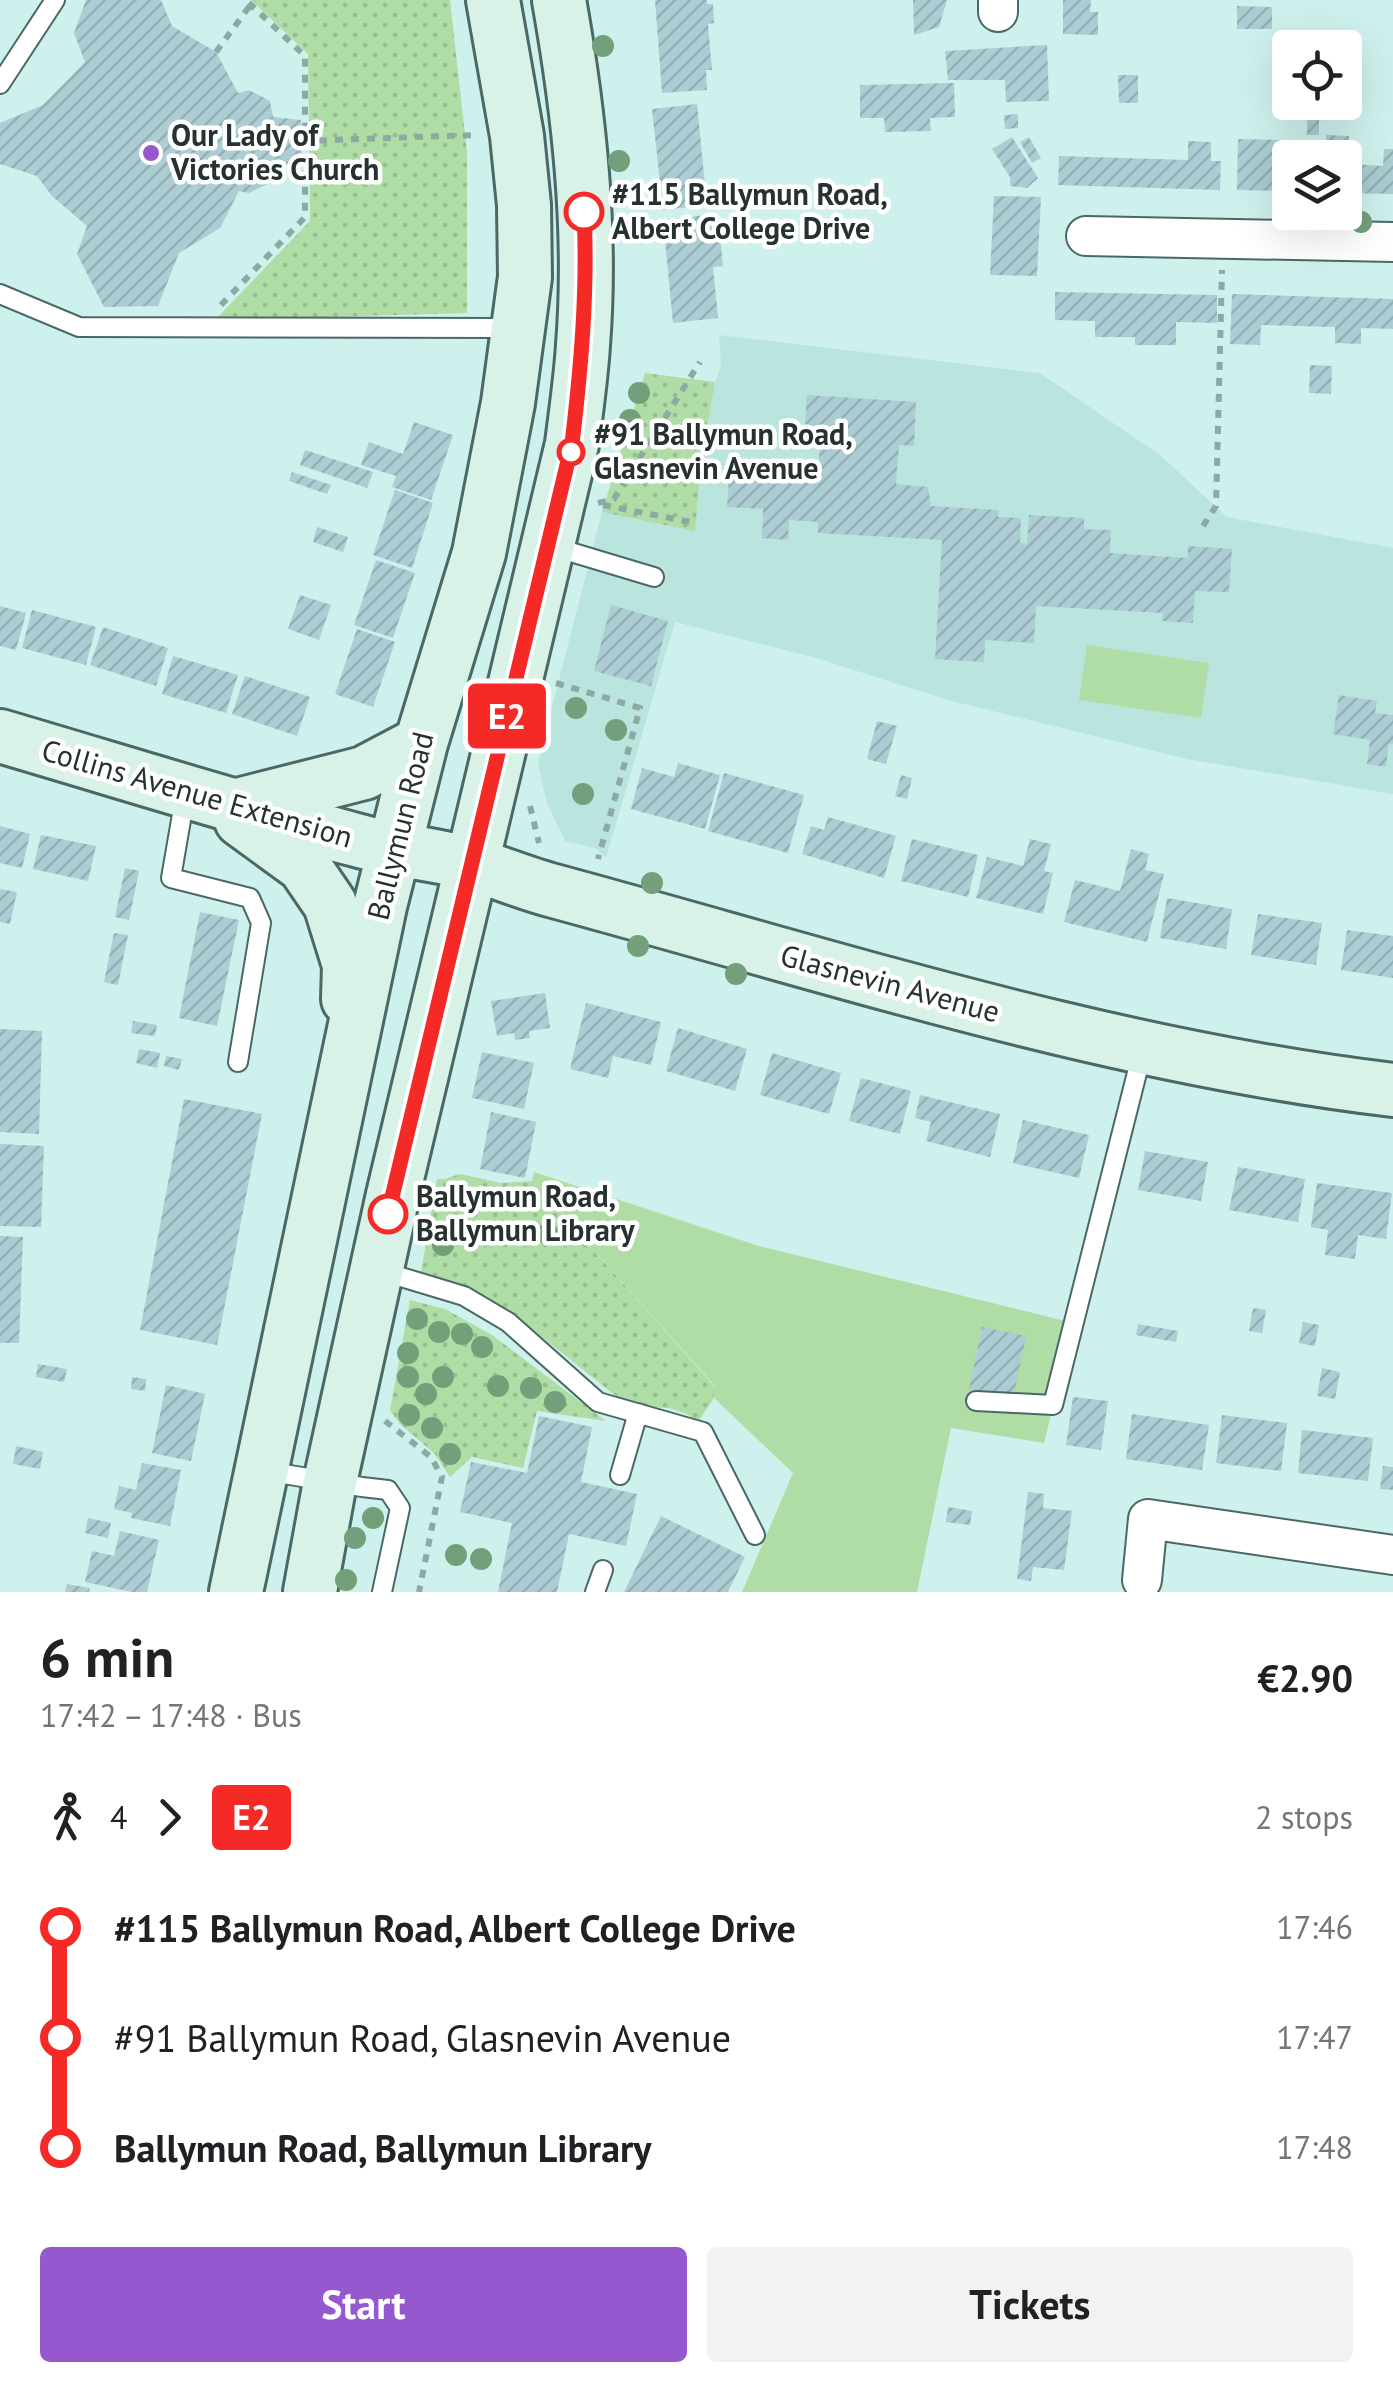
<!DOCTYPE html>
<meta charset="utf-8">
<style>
:root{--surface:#fff;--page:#f2f2f2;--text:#202124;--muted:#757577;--accent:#9558cf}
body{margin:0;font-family:"PT Sans",sans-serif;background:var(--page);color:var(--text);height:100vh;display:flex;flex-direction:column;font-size:38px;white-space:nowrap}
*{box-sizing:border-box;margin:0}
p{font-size:32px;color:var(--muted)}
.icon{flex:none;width:55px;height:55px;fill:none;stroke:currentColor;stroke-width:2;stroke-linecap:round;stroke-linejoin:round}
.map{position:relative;height:1592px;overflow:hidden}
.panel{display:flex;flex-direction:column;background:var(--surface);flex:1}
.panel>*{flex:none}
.badge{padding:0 20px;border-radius:8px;font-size:35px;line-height:65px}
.tools{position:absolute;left:1272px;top:30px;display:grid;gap:20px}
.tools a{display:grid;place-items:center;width:90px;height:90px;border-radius:10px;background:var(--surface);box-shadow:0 10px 40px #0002;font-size:50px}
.map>.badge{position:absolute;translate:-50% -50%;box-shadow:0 0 0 5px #fff}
.legs{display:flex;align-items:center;gap:15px;height:110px;padding:0 40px;font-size:32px}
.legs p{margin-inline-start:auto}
.head{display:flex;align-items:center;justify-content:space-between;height:170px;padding:0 40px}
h1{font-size:55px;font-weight:700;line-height:75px}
.action{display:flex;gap:20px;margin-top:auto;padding:20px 40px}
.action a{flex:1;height:115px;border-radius:10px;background:var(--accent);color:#fff;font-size:40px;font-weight:700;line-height:115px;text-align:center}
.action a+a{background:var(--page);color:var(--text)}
ul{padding:0 40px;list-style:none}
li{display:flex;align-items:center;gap:35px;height:110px;font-size:38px}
li i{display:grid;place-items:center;width:15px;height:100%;margin:0 12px;background:currentColor}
li i::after{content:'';width:25px;height:25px;margin:-12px;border:8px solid;border-radius:50%;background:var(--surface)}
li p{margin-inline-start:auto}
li:first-child i{background:linear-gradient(#0000 50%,currentColor 0)}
li:last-child i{background:linear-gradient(currentColor 50%,#0000 0)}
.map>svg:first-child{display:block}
.built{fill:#bae5df}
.grass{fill:url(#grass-dots)}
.pitch{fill:#afdda5}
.building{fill:url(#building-hatch)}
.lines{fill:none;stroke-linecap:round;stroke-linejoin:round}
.lane-casing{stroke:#4a6865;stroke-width:22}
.street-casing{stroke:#4a6865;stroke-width:42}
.secondary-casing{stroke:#4a6865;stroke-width:58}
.path{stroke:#8ea8a4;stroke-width:6;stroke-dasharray:8 8;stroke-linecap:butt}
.lane{stroke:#fff;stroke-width:18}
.street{stroke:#fff;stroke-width:38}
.secondary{stroke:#d9f2e7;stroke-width:52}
.tree{fill:#73a07a}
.line-1-casing{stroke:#fff;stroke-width:22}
.line-1{stroke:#f52a26;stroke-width:15}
.poi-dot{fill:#9558cf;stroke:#fff;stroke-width:4}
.stop-1-dot{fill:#fff;stroke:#f52a26;stroke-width:5}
.labels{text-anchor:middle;stroke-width:9;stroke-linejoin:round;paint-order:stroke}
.poi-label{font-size:30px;font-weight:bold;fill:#253230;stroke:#fff;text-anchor:start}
.stop-label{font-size:30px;font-weight:bold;fill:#253230;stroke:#fff;text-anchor:start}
.street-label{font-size:30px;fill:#253230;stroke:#fff}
</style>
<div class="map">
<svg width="1393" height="1592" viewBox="0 0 1393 1592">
<defs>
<pattern id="grass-dots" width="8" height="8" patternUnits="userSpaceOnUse" patternTransform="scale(2.5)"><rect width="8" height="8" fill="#afdda5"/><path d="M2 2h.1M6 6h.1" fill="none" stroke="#96be8e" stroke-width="1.8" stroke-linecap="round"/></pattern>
<pattern id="building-hatch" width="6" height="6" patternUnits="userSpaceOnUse" patternTransform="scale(2.5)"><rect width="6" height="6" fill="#accdd3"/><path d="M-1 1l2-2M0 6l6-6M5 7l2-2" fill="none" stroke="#94b0b5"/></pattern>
</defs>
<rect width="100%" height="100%" fill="#cff1ed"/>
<path class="built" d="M719,335L1040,373L1160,455L1227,517L1393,548V794L1187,759L948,700L816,658L675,622L606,858L595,848L565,841L546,801L538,762L602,512L695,530L701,463L715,382L721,366Z"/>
<path class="grass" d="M251,0H450L467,152V313L215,320L310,221L308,54Z
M645,373L715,382L701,463L695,531L602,512Z
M460,1174L501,1183L532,1181L715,1387L714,1398L698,1422L687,1414L669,1408L632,1406L612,1393L552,1345L486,1296L421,1272L437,1179H444Z
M410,1300L445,1309L492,1335L606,1421L537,1411L523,1468L472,1457L450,1477L435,1454L400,1424L390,1410Z"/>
<path class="pitch" d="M1087,645L1209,663L1201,718L1079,700Z
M534,1172L759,1246L1074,1323L1044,1443L951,1428L917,1592H742L793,1473L714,1398L715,1386L532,1181Z"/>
<path class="building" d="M86,0H161L172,26L216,52L238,93L249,90L270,101L273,117L301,120L302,165L273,166L269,183L249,193L239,191L220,228L179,253L158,306L104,307L77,254L87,226L52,196L37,176L0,164V123L43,105L85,62L74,33Z
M655,0H707V4H713L714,23L708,24L712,70H706L707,90L662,93Z
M913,0H947L939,27L914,35Z
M1063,0H1091L1090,12H1098V35L1063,34Z
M1237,6L1272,7V29H1237Z
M1047,45L1049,101L1006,102L1005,80H948L945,51Z
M1118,75H1138V103H1119Z
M954,83L955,117L930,118L931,131L885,132L884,118H860V85Z
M697,104L707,205L663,210L652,109Z
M1018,114V128L1005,129L1004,115Z
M1307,117H1319V135H1307Z
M1326,135L1349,136V164L1383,166L1384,149H1393V194L1345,193V158H1326Z
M1012,137L1038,178L1027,188L1010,186V177L992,149Z
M1029,137L1041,158L1032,163L1020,142Z
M1238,139L1282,140L1281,163H1290V191L1237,190Z
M1188,141L1211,142V161H1221L1220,190L1058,185L1059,156L1188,160Z
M994,196L1041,197L1037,276L990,275Z
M707,215L709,226L719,225L723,266L713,267L718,318L673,323L663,220Z
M1055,292L1217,295V323L1176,322V345H1135V337H1095V321L1055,320Z
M1232,294L1393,299V329L1361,328V344L1335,343V327L1261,325L1260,345L1230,344Z
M1310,365L1332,366L1331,394L1309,393Z
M807,395L916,402L914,446L899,445L896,484L928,487L931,506L999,510L998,517L1021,518L1020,543L1027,544L1029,515L1084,518V529L1111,530L1110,553L1188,558V546L1232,549L1229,592L1195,591L1193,623L1162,621L1163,613L1036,606L1034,643L985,640L984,662L935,659L942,540L818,533V522L789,520L788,540L762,538L763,509L727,507L730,464L759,465L762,476L818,480L820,440L804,439Z
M414,422L453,435L431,500L392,487L396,476L361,465L369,442L403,454Z
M305,450L373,472L367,488L300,465Z
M292,472L331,485L327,494L289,481Z
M395,490L433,503L412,568L373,555Z
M317,527L348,537L343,552L313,542Z
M376,560L415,573L393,638L354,625Z
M300,595L331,605L319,640L288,629Z
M611,605L668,621L651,686L594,671Z
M0,606L26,613L16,650L0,646Z
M32,610L96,627L86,665L22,648Z
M103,627L168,648L156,686L90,665Z
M357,629L395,642L373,707L335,694Z
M173,656L238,675L226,713L162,694Z
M245,676L310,697L297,736L232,714Z
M1339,695L1377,701L1375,713L1393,715V744L1389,743L1386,767L1367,764L1370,740L1333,734Z
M877,721L897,726L886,764L867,759Z
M678,763L720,775L705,829L631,809L642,768L674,777Z
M724,773L804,795L788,853L708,831Z
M901,775L912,778L907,799L895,796Z
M828,817L896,836L884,878L802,854L811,826L824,830Z
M0,826L30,834L22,868L0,863Z
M41,835L96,846L88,881L33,869Z
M912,839L978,855L968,897L901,881Z
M1030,839L1051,844L1044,871L1053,873L1043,914L976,898L987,857L1023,866Z
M1131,849L1149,854L1145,870L1164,874L1147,942L1064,922L1075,880L1120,891Z
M125,868L139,871L129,920L115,917Z
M0,889L17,892L10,924L0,922Z
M1167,898L1232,909L1226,949L1160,938Z
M200,912L239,920L217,1026L179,1018Z
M1258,914L1322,923L1316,965L1251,955Z
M1347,930L1393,936V978L1341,970Z
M114,933L128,935L118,985L104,982Z
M545,993L550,1028L529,1031L530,1038L515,1040L514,1033L497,1036L491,1001Z
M586,1003L661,1022L651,1065L613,1056L608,1078L570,1069Z
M133,1021L157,1025L155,1036L131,1033Z
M678,1028L747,1049L735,1091L666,1071Z
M0,1029L42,1031L39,1134L0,1132Z
M139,1049L160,1053L157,1068L136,1063Z
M482,1052L534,1063L524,1109L472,1098Z
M772,1053L841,1073L829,1114L760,1095Z
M166,1056L182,1059L179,1070L164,1066Z
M861,1078L911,1091L900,1134L849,1121Z
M920,1095L1000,1114L990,1157L926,1141L931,1122L915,1118Z
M184,1099L262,1114L217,1345L140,1330Z
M491,1112L536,1122L525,1178L480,1169Z
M1023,1120L1089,1135L1079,1178L1013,1163Z
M0,1144L44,1146L41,1227L0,1226Z
M1145,1151L1208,1162L1201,1201L1138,1190Z
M1238,1167L1305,1179L1298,1222L1229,1210Z
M1317,1183L1392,1193L1386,1239L1358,1235L1355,1259L1325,1255L1328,1230L1311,1227Z
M0,1236L23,1237L19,1343H0Z
M1253,1308L1266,1310L1262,1333L1249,1331Z
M1303,1322L1319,1325L1315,1346L1299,1343Z
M1138,1324L1178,1331L1176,1342L1136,1335Z
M982,1327L1026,1336L1013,1398L969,1390Z
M38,1364L67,1369L64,1382L36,1377Z
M1322,1368L1340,1372L1335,1399L1317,1396Z
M132,1377L146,1379L145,1391L131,1389Z
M166,1385L205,1394L191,1461L152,1453Z
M1073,1397L1108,1401L1101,1450L1066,1445Z
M1132,1414L1209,1425L1202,1470L1126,1459Z
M1222,1415L1287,1423L1281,1471L1216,1463Z
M539,1416L592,1427L581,1482L637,1494L626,1546L569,1534L557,1592H498L512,1523L460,1512L471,1462L527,1473Z
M1302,1430L1373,1438L1368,1481L1298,1473Z
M16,1446L43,1452L40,1469L13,1464Z
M142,1463L181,1470L170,1526L131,1518L132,1513L114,1509L119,1486L136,1490Z
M1383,1466L1393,1467V1490L1380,1489Z
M1028,1492L1044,1494L1043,1508L1072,1511L1064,1570L1033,1567L1031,1581L1017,1579Z
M948,1507L972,1511L970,1525L946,1522Z
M661,1516L745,1557L728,1592H624Z
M88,1518L111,1523L108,1538L85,1533Z
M120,1531L159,1540L147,1592H132L85,1582L92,1551L114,1556Z
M67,1584L90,1588L89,1592H65Z"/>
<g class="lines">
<defs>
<path id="lane" d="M0,84L55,0
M0,294L79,327L513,328
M554,547L654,577
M185,797L171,878L250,898L261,923L238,1062
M381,1271L464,1296L508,1322L598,1402L703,1432L755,1535
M976,1401L1053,1405L1143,1049
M266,1471L362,1487L388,1490L400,1508L382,1592
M620,1475L638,1413
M595,1592L603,1570"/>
<path id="street" d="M998,0V12
M1086,236L1393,242
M1142,1580L1148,1519L1393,1555"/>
<path id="secondary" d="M0,736C119,771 237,808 356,840C395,851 436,854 475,865C501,873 527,884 554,891C831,966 1107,1056 1393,1090
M238,805L364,773L421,743
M241,820L304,866L330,904L349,965L348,999
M236,1592L380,906L421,743L479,553L508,403L525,277L524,205L517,136L493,0
M310,1592L330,1482L393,1195L572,444C576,411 581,378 583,345C592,230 579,113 559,0"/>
</defs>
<use href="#lane" class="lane-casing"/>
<use href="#street" class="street-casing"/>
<use href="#secondary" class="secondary-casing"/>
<path class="path" d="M216,52L254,0
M303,141L475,135
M221,305L305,217V56L246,0
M598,503L614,499L700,362
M603,505L696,523
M1203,526L1216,506L1222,270
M556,683L640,708L598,859
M530,806L539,843
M385,1421L431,1457L442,1477L419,1592"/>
<use href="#lane" class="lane"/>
<use href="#street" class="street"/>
<use href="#secondary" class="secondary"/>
</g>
<g class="tree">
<circle cx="603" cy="46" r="11"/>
<circle cx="619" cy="161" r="11"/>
<circle cx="1361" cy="222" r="11"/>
<circle cx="639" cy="393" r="11"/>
<circle cx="630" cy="420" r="11"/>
<circle cx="576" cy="708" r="11"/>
<circle cx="616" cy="730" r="11"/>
<circle cx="583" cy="794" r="11"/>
<circle cx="652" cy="883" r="11"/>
<circle cx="638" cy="946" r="11"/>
<circle cx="736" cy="974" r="11"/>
<circle cx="548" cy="1234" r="11"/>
<circle cx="443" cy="1245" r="11"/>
<circle cx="417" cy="1319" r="11"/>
<circle cx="439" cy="1332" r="11"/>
<circle cx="462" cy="1334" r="11"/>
<circle cx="482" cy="1347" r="11"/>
<circle cx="408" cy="1353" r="11"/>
<circle cx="408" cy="1377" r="11"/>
<circle cx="443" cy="1377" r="11"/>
<circle cx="498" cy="1386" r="11"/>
<circle cx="531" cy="1388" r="11"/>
<circle cx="426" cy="1394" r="11"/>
<circle cx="555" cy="1402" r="11"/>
<circle cx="409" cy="1415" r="11"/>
<circle cx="432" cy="1428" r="11"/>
<circle cx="450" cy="1454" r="11"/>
<circle cx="373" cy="1518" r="11"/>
<circle cx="355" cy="1538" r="11"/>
<circle cx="456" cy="1555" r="11"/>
<circle cx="481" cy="1559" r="11"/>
<circle cx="346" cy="1580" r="11"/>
</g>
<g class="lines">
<defs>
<path id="line-1" d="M388,1214L572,444C581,367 588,291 584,212"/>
</defs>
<use href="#line-1" class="line-1-casing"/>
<use href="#line-1" class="line-1"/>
</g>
<circle class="poi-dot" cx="151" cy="153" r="10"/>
<g class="stop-1-dot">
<circle cx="584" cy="212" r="18"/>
<circle cx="571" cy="452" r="12"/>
<circle cx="388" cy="1214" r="18"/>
</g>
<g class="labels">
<g class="poi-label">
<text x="171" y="146">Our Lady of<tspan x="171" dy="34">Victories Church</tspan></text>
</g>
<g class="stop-label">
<text x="612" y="205">#115 Ballymun Road,<tspan x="612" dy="34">Albert College Drive</tspan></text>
<text x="594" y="445">#91 Ballymun Road,<tspan x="594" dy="34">Glasnevin Avenue</tspan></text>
<text x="416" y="1207">Ballymun Road,<tspan x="416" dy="34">Ballymun Library</tspan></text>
</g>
<g class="street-label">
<text transform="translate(197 794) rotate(16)" y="10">Collins Avenue Extension</text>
<text transform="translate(401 826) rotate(-76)" y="10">Ballymun Road</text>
<text transform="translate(890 984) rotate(15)" y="10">Glasnevin Avenue</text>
</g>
</g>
</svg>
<div class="tools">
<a><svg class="icon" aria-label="locate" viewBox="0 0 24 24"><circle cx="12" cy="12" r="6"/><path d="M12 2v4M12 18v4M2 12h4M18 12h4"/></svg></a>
<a><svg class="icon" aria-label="layers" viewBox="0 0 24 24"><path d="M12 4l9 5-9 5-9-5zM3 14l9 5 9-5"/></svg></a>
</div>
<b class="badge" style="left:507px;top:716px;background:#f52a26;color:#fff">E2</b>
</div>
<section class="panel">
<div class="head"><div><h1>6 min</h1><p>17:42 – 17:48 · Bus</p></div><b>€2.90</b></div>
<div class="legs"><svg class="icon" aria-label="walk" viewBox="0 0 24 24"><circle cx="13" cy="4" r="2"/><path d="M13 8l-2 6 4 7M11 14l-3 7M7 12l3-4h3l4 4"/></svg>4<svg class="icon" aria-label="forward" viewBox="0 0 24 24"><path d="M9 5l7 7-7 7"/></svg><b class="badge" style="background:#f52a26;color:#fff">E2</b><p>2 stops</p></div>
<ul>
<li><i style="color:#f52a26"></i><b>#115 Ballymun Road, Albert College Drive</b><p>17:46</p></li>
<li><i style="color:#f52a26"></i><span>#91 Ballymun Road, Glasnevin Avenue</span><p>17:47</p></li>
<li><i style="color:#f52a26"></i><b>Ballymun Road, Ballymun Library</b><p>17:48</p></li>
</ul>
<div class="action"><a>Start</a><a>Tickets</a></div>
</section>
